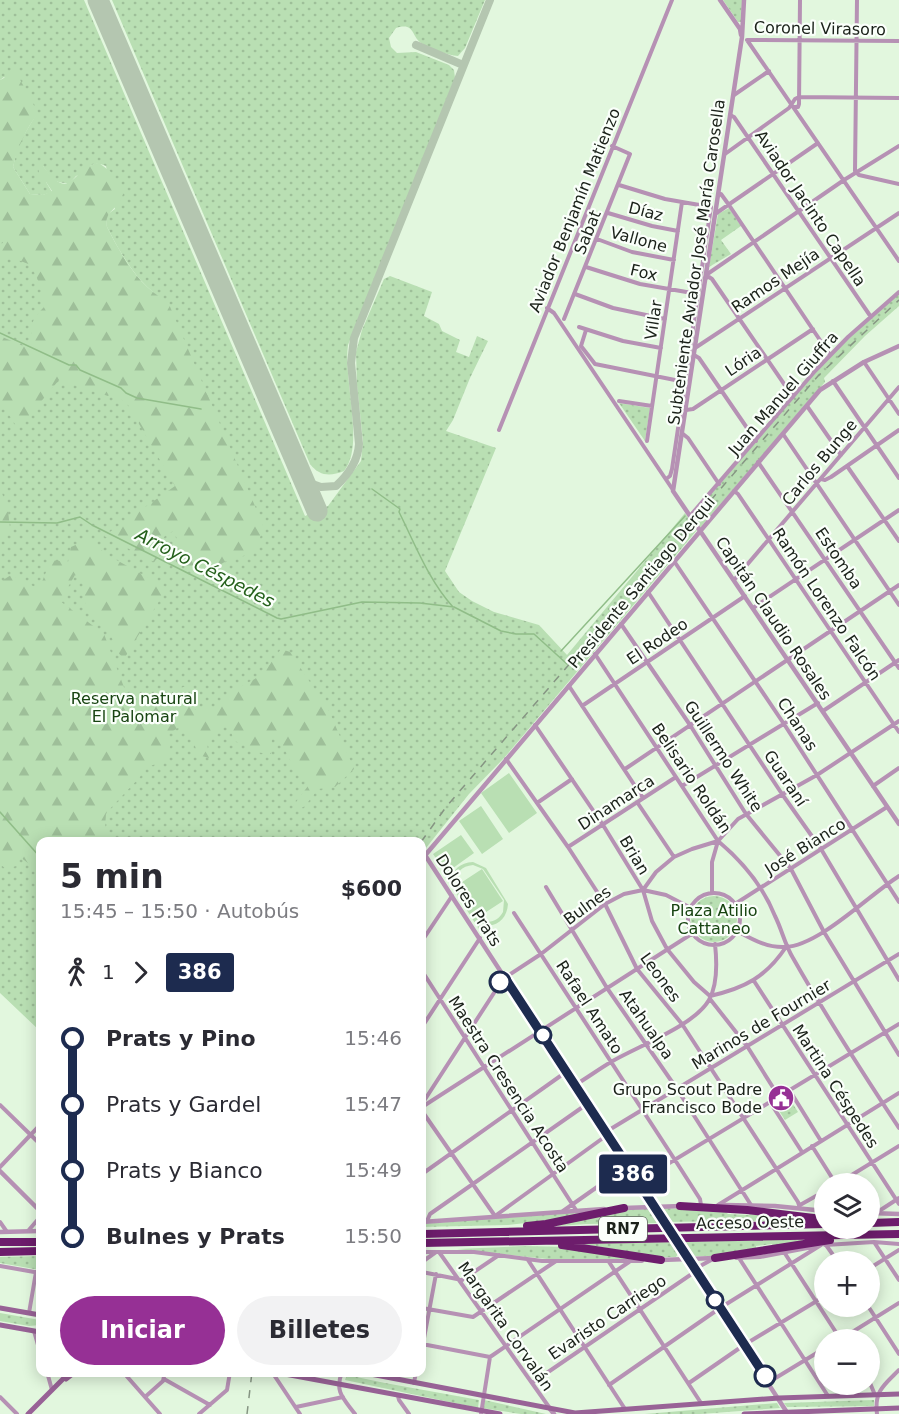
<!DOCTYPE html>
<html lang="es">
<meta charset="utf-8">
<style>
:root{--surface:#fff;--page:#f2f2f3;--text:#2b2b33;--muted:#7c7c81;--accent:#963095}
body{margin:0;font-family:"DejaVu Sans",sans-serif;background:var(--page);color:var(--text);height:100vh;display:flex;flex-direction:column;font-size:22px;white-space:nowrap}
*{box-sizing:border-box;margin:0}
p{font-size:20px;color:var(--muted)}
.icon{flex:none;width:33px;height:33px;fill:none;stroke:currentColor;stroke-width:2;stroke-linecap:round;stroke-linejoin:round}
.map{position:relative;flex:1;overflow:hidden}
.side{position:absolute;left:36px;top:837px;width:390px;height:540px;display:flex;flex-direction:column;background:var(--surface);border-radius:12px;box-shadow:0 3px 15px #0003}
.side>*{flex:none}
.badge{padding:0 12px;border-radius:4px;font-size:21px;line-height:39px}
.tools{position:absolute;left:814px;top:1173px;display:grid;gap:12px}
.tools a{display:grid;place-items:center;width:66px;height:66px;border-radius:50%;background:var(--surface);box-shadow:0 3px 15px #0003;font-size:30px}
.map>.badge{position:absolute;translate:-50% -50%;box-shadow:0 0 0 3px #fff}
.legs{display:flex;align-items:center;gap:9px;height:66px;padding:0 24px;font-size:20px}
.legs p{margin-inline-start:auto}
.head{display:flex;align-items:center;justify-content:space-between;height:102px;padding:0 24px}
h1{font-size:33px;font-weight:700;line-height:45px}
.action{display:flex;gap:12px;margin-top:auto;padding:12px 24px}
.action a{flex:1;height:69px;border-radius:36px;background:var(--accent);color:#fff;font-size:24px;font-weight:700;line-height:69px;text-align:center}
.action a+a{background:var(--page);color:var(--text)}
ul{padding:0 24px;list-style:none}
li{display:flex;align-items:center;gap:21px;height:66px;font-size:22px}
li i{display:grid;place-items:center;width:9px;height:100%;margin:0 8px;background:currentColor}
li i::after{content:'';width:15px;height:15px;margin:-8px;border:4px solid;border-radius:50%;background:var(--surface)}
li p{margin-inline-start:auto}
li:first-child i{background:linear-gradient(#0000 50%,currentColor 0)}
li:last-child i{background:linear-gradient(currentColor 50%,#0000 0)}
.map>svg:first-child{display:block}
.grass{fill:url(#grass-dots)}
.forest{fill:url(#forest-firs)}
.garden{fill:#b9dfb3;fill-rule:evenodd}
.lines{fill:none;stroke-linecap:round;stroke-linejoin:round}
.stream{stroke:#90bd88;stroke-width:1.5}
.taxiway{stroke:#b4c6b0;stroke-width:8}
.runway{stroke:#b4c6b0;stroke-width:21}
.minor{stroke:#b691b4;stroke-width:4}
.tertiary{stroke:#b691b4;stroke-width:4.5}
.secondary{stroke:#986296;stroke-width:5}
.motorway{stroke:#6d1d6c;stroke-width:8}
.rail{stroke:#869583;stroke-width:1.5;stroke-dasharray:8 8;stroke-linecap:butt}
.tertiary-bridge{stroke:#b691b4;stroke-width:4.5}
.line-1-casing{stroke:#fff;stroke-width:14}
.line-1{stroke:#1d2b4f;stroke-width:9}
.stop-1-dot{fill:#fff;stroke:#1d2b4f;stroke-width:3}
.labels{text-anchor:middle;stroke-width:4.5;stroke-linejoin:round;paint-order:stroke}
.shield{fill:#fafffa;stroke:#5d645c;stroke-width:1.5}
.shield-label{font-size:15px;font-weight:bold;fill:#1a2119}
.street-label{font-size:16px;fill:#1a2119;stroke:#fafffa}
.park-label{font-size:16px;fill:#174411;stroke:#fafffa}
.poi-label{font-size:16px;fill:#1a2119;stroke:#fafffa;text-anchor:end}
.water-label{font-size:18px;font-style:italic;fill:#24601b;stroke:#fafffa}
</style>
<div class="map">
<svg width="899" height="1414" viewBox="0 0 899 1414">
<defs>
<pattern id="grass-dots" width="8" height="8" patternUnits="userSpaceOnUse" patternTransform="scale(1.5)"><rect width="8" height="8" fill="#b9dfb3"/><path d="M2 2h.1M6 6h.1" fill="none" stroke="#9ebf99" stroke-width="1.8" stroke-linecap="round"/></pattern>
<pattern id="forest-firs" width="22" height="20" patternUnits="userSpaceOnUse" patternTransform="scale(1.5)"><rect width="22" height="20" fill="#b9dfb3"/><path d="M5 1l3.5 6h-7zM16 11l3.5 6h-7z" fill="#9ebf99"/></pattern>
</defs>
<rect width="100%" height="100%" fill="#e2f7de"/>
<path class="grass" d="M0,0H84L305,516L328,506L361,461L363,441L357,385L356,352L362,330L384,279L390,276L432,292L424,316L439,324L442,331L460,340L456,352L469,357L477,336L488,341L470,378L453,420L446,431L496,448L445,571L459,592L472,601L494,612L539,625L567,655L685,513L697,530L504,758L469,794L422,853V842H40V1031L0,993V166L242,556L168,303C138,285 122,256 107,227C105,217 107,214 115,209L106,166C88,158 89,173 76,176L70,183C54,184 51,178 43,166L46,182L52,192L43,195L30,194L13,167L18,145L37,113L4,77L0,80Z
M112,0H485L465,48L458,56C448,55 430,49 421,43C411,36 415,22 396,28L389,38L391,47L397,53L416,52L449,65L454,70L455,78L348,345C343,380 365,446 344,471C331,476 320,477 310,464Z
M723,0H742L741,22H738Z
M729,208L741,226L721,240L731,254L709,267L718,214Z
M899,293V306L865,336L824,378L825,382L700,528L692,516L830,355Z
M619,403L650,408L645,441Z
M691 919a23 23 0 1 1 46 0a23 23 0 1 1-46 0Z
M787,1095L798,1112L785,1120L774,1103Z
M650,1208L659,1223L586,1224L545,1227L621,1210Z
M664,1208L725,1211L728,1214L749,1215L750,1214L798,1220L666,1222L658,1210Z
M604,1209L552,1220L508,1225L422,1227V1224Z
M819,1239L773,1247L772,1244L756,1246V1248L714,1256H689L679,1242Z
M672,1242L679,1252L676,1257H659L582,1244Z
M524,1246L571,1247L644,1259H547L457,1249Z
M40,1256V1270L0,1263V1257Z
M0,1313L40,1320V1325L29,1326L0,1321Z
M347,1375L385,1383L479,1400L478,1408L345,1380Z
M484,1400L546,1414H521L482,1408Z
M874,1400V1406L787,1407L784,1403Z
M777,1403L780,1408L700,1414H645Z"/>
<path class="forest" d="M16,72L38,113C25,131 18,146 13,167L30,194L43,195L52,191L46,182L41,181L38,168L39,166H43C72,206 72,166 99,163L111,172L123,194C117,212 104,210 107,227C122,256 138,286 168,302L263,525C261,533 260,542 255,549C246,561 222,553 212,576L225,587L184,566C186,552 178,544 174,531C163,534 157,544 160,555L154,562L104,536L175,486L128,405L112,392L108,396L59,380L18,429L0,400V336L28,348L34,341C27,327 34,317 44,307L41,287L31,265L18,260L1,257C0,252 0,246 3,242L0,241V80Z
M0,487L8,511L10,528L0,536Z
M87,540L111,557L167,588L124,659C114,649 116,645 110,634C108,629 100,625 96,621C85,612 82,593 83,580L75,575L60,601L104,634L131,706L186,686L195,710L215,708L227,694L262,675L281,649L290,652L329,711L354,769L335,787L318,789L305,806L296,811L293,806L308,786L293,766L280,740L272,733L271,754L254,752L247,745L234,741L229,725L219,729L207,743L209,758L198,755L192,737L181,726L165,736L171,744L165,761L144,768L140,777L106,813L105,830L112,841L40,842V872L20,857L16,866L6,869L0,864V582L11,575L39,589L51,560L68,562L71,547Z"/>
<path class="garden" d="M509,773L537,813L509,833L481,793Z
M481,806L503,839L482,854L459,821Z
M461,835L474,853L446,873L433,854Z
M473,862L486,868L508,904C507,919 496,929 481,924L484,928L480,931L453,888C449,873 457,863 473,862ZM473,865L483,869L504,900L503,912C497,923 487,924 477,918L503,901L482,869L456,886L460,892L455,887C454,874 461,866 473,865Z"/>
<g class="lines">
<path class="stream" d="M0,333L69,365H76L80,370L121,388L126,393L137,398L201,409
M372,489L400,509L399,512C415,544 429,581 453,607
M0,522L57,523L80,517L92,525L277,618L281,619L362,602L420,603L454,607L501,631L516,634H534L567,664
M561,651L685,516
M0,812L40,857"/>
<path class="taxiway" d="M416,45L463,65
M304,481L321,487L336,486C348,475 358,460 359,444L351,363L354,338L490,0"/>
<path class="runway" d="M98,0L317,511"/>
<path class="minor" d="M857,0L855,171L859,175L899,184
M747,40L899,261
M747,40L899,41
M734,95L769,71
M794,107H798L799,104L800,0
M730,115L734,117L871,317
M725,154L789,108L795,99L799,97L899,98
M619,185L665,199L711,207
M718,195L721,194L729,205L830,355
M608,213L652,226L678,231
M715,214L818,143
M597,239L632,252L674,260
M586,267L640,284L698,294
M706,275L844,180L899,146
M705,278L709,277L712,279L793,397
M575,294L613,308L665,319
M547,308L554,313L673,490
M564,319L630,154L612,146
M579,327L623,341L661,348
M586,330L581,346L595,364L685,382
M695,348L899,213
M694,355L699,358L756,441
M864,362L899,414
M833,381L899,478
M619,401L652,406
M807,406L841,455
M686,410L693,409L813,329
M499,430L672,0
M683,434L688,438L719,484
M783,434L899,605
M647,441L682,202
M758,462L899,668
M847,466L899,541
M666,479L670,476L672,469L711,207
M821,479L825,480L831,477L899,430
M734,491L738,494L899,732
M690,516L815,371L848,337L899,292
M674,561L784,724L899,902
M734,580L899,387
M648,592L782,794L821,849L899,980
M753,608L899,510
M621,624L690,725L746,814L791,869L824,932L899,1055
M595,654L718,841C743,862 763,886 775,916C782,930 785,945 793,958C826,1016 862,1072 899,1128
M569,686L643,798
M582,706L745,596
M823,711L899,660
M535,725L603,825L643,890L652,921L667,949L694,982L710,996
M506,759L568,847L605,904L637,969L682,1024L798,1202L800,1208
M625,769L899,585
M682,786L818,703
M873,786L899,768
M637,802L674,857
M537,803L572,779
M568,847L676,777
M546,887L607,988L677,1089L751,1205
M643,890L656,872L674,857L692,849L718,841L738,819L817,775L899,721
M712,893V862L718,841
M688 919a26 26 0 1 1 52 0a26 26 0 1 1-52 0Z
M735,904L887,807
M514,913L675,1160L700,1199L701,1205
M737,931C752,939 767,948 785,947C819,946 869,895 899,876
M422,941L452,896
M422,971L576,1210
M754,981L899,1204
M710,996C745,988 766,977 786,947
M710,999L747,1046L779,1097
M422,1027L480,938
M575,1085C587,1078 599,1069 611,1062C638,1046 694,1026 709,1000C718,984 717,962 715,944
M790,1091L821,1141
M770,1102L802,1152
M422,1104L503,979L541,954L605,904L624,894L643,890L666,895L691,908
M0,1105L40,1144
M422,1107L693,933
M422,1111L495,1216L603,1138L609,1130L899,954
M812,1146L836,1184
M0,1167L40,1125
M422,1174L566,1072
M638,1182L899,1024
M837,1184L899,1146
M718,1205L899,1093
M800,1205L825,1191
M563,1211L627,1166
M876,1213L899,1198
M427,1221L430,1214L587,1104
M0,1222L7,1232
M28,1231L40,1217
M874,1242L899,1280
M825,1245L874,1242L899,1244
M826,1245L838,1262
M422,1252H474L542,1261H642
M439,1252L549,1407
M784,1252L841,1340
M736,1258L760,1257L818,1246
M739,1258L828,1396
M528,1260L625,1409
M422,1262L436,1252
M609,1262L701,1403
M702,1265L713,1259
M0,1266L40,1273
M870,1268L899,1250
M422,1272L462,1280L499,1255
M868,1306L899,1354
M422,1308L473,1317L556,1261
M29,1313L36,1272
M34,1331L40,1352
M841,1339L899,1303
M422,1344L490,1357
M422,1349L436,1274
M47,1372L52,1390
M123,1372L160,1414
M272,1372L300,1414
M342,1372C334,1392 344,1399 355,1414
M164,1379L210,1405
M769,1382L825,1348
M414,1383L416,1372
M532,1383L696,1271
M689,1383L744,1345L825,1296
M870,1383L875,1395
M609,1385L720,1308L821,1245
M398,1396L399,1400L409,1414
M0,1397L17,1414
M145,1397L163,1381L165,1372
M296,1407L343,1397
M199,1414L227,1390L230,1372
M481,1414L490,1357L629,1262
M877,1414C874,1391 884,1385 899,1370"/>
<path class="tertiary" d="M720,0L740,29L741,35
M744,0L742,37L673,491L899,824
M425,855L659,1215
M422,859L820,390L864,362L899,346
M0,1171L40,1211
M723,1205L775,1206L825,1211
M624,1208L682,1206
M870,1213L899,1214
M422,1222L604,1209
M0,1232L40,1231
M682,1251L788,1414
M661,1260L715,1258
M550,1409L554,1414"/>
<path class="secondary" d="M0,1308L40,1315
M0,1325L40,1332
M274,1372L500,1414
M360,1372L575,1413L779,1398L899,1394
M66,1379L75,1372
M28,1414L70,1372
M744,1414L899,1408"/>
<path class="motorway" d="M680,1206L747,1210L822,1219
M870,1223L899,1222
M527,1226L546,1224L624,1208
M422,1234L825,1224
M0,1242H40
M422,1243L899,1234
M562,1245L661,1260
M0,1252L40,1251
M715,1258L830,1240"/>
<path class="rail" d="M421,842L446,807L818,376L899,300
M247,1414L252,1372"/>
<path class="tertiary-bridge" d="M659,1215L682,1251"/>
</g>
<g class="lines">
<defs>
<path id="line-1" d="M500,982L505,978L765,1376"/>
</defs>
<use href="#line-1" class="line-1-casing"/>
<use href="#line-1" class="line-1"/>
</g>
<defs>
<symbol id="civic-disc" viewBox="-11 -11 22 22"><circle r="9.5" fill="#963095" stroke="#fafffa"/><path d="M-.6-6.5H3V-4.5H.6V-3L4-1V1h2V6H-6V1h2V-1L-.6-3ZM-1.2 2.5V6h2.4V2.5Z" fill="#fff"/></symbol>
</defs>
<g fill-rule="evenodd">
<use href="#civic-disc" x="766" y="1083" width="30" height="30"/>
</g>
<g class="stop-1-dot">
<circle cx="500" cy="982" r="10"/>
<circle cx="543" cy="1035" r="8"/>
<circle cx="715" cy="1300" r="8"/>
<circle cx="765" cy="1376" r="10"/>
</g>
<g class="labels">
<rect class="shield" x="599" y="1217" width="48" height="24" rx="4.5"/>
<g class="shield-label">
<text x="623" y="1234">RN7</text>
</g>
<g class="street-label">
<text transform="translate(820 28) rotate(1)" y="6">Coronel Virasoro</text>
<text transform="translate(811 208) rotate(56)" y="6">Aviador Jacinto Capella</text>
<text transform="translate(574 210) rotate(-68)" y="6">Aviador Benjamín Matienzo</text>
<text transform="translate(646 211) rotate(14)" y="6">Díaz</text>
<text transform="translate(587 232) rotate(-68)" y="6">Sabat</text>
<text transform="translate(639 239) rotate(15)" y="6">Vallone</text>
<text transform="translate(696 262) rotate(-82)" y="6">Subteniente Aviador José María Carosella</text>
<text transform="translate(644 272) rotate(13)" y="6">Fox</text>
<text transform="translate(775 280) rotate(-34)" y="6">Ramos Mejía</text>
<text transform="translate(653 320) rotate(-81)" y="6">Villar</text>
<text transform="translate(743 361) rotate(-34)" y="6">Lória</text>
<text transform="translate(783 393) rotate(-49)" y="6">Juan Manuel Giuffra</text>
<text transform="translate(819 462) rotate(-50)" y="6">Carlos Bunge</text>
<text transform="translate(839 558) rotate(56)" y="6">Estomba</text>
<text transform="translate(641 582) rotate(-50)" y="6">Presidente Santiago Derqui</text>
<text transform="translate(827 604) rotate(56)" y="6">Ramón Lorenzo Falcón</text>
<text transform="translate(774 618) rotate(56)" y="6">Capitán Claudio Rosales</text>
<text transform="translate(657 641) rotate(-34)" y="6">El Rodeo</text>
<text transform="translate(798 724) rotate(57)" y="6">Chanas</text>
<text transform="translate(724 756) rotate(57)" y="6">Guillermo White</text>
<text transform="translate(692 778) rotate(56)" y="6">Belisario Roldán</text>
<text transform="translate(786 778) rotate(56)" y="6">Guaraní</text>
<text transform="translate(616 802) rotate(-33)" y="6">Dinamarca</text>
<text transform="translate(805 846) rotate(-32)" y="6">José Bianco</text>
<text transform="translate(635 855) rotate(59)" y="6">Brian</text>
<text transform="translate(469 900) rotate(57)" y="6">Dolores Prats</text>
<text transform="translate(587 905) rotate(-36)" y="6">Bulnes</text>
<text transform="translate(661 977) rotate(54)" y="6">Leones</text>
<text transform="translate(590 1007) rotate(57)" y="6">Rafael Amato</text>
<text transform="translate(647 1024) rotate(55)" y="6">Atahualpa</text>
<text transform="translate(761 1024) rotate(-31)" y="6">Marinos de Fournier</text>
<text transform="translate(509 1084) rotate(57)" y="6">Maestra Cresencia Acosta</text>
<text transform="translate(836 1086) rotate(57)" y="6">Martina Céspedes</text>
<text transform="translate(750 1222) rotate(-1)" y="6">Acceso Oeste</text>
<text transform="translate(607 1317) rotate(-34)" y="6">Evaristo Carriego</text>
<text transform="translate(506 1326) rotate(55)" y="6">Margarita Corvalán</text>
</g>
<g class="park-label">
<text x="134" y="704">Reserva natural<tspan x="134" dy="18">El Palomar</tspan></text>
<text x="714" y="916">Plaza Atilio<tspan x="714" dy="18">Cattaneo</tspan></text>
</g>
<g class="poi-label">
<text x="762" y="1095">Grupo Scout Padre<tspan x="762" dy="18">Francisco Bode</tspan></text>
</g>
<g class="water-label">
<text transform="translate(205 568) rotate(27)" y="6">Arroyo Céspedes</text>
</g>
</g>
</svg>
<div class="tools">
<a><svg class="icon" aria-label="layers" viewBox="0 0 24 24"><path d="M12 4l9 5-9 5-9-5zM3 14l9 5 9-5"/></svg></a>
<a>+</a>
<a>−</a>
</div>
<b class="badge" style="left:633px;top:1174px;background:#1d2b4f;color:#fff">386</b>
<section class="side">
<div class="head"><div><h1>5 min</h1><p>15:45 – 15:50 · Autobús</p></div><b>$600</b></div>
<div class="legs"><svg class="icon" aria-label="walk" viewBox="0 0 24 24"><circle cx="13" cy="4" r="2"/><path d="M13 8l-2 6 4 7M11 14l-3 7M7 12l3-4h3l4 4"/></svg>1<svg class="icon" aria-label="forward" viewBox="0 0 24 24"><path d="M9 5l7 7-7 7"/></svg><b class="badge" style="background:#1d2b4f;color:#fff">386</b></div>
<ul>
<li><i style="color:#1d2b4f"></i><b>Prats y Pino</b><p>15:46</p></li>
<li><i style="color:#1d2b4f"></i><span>Prats y Gardel</span><p>15:47</p></li>
<li><i style="color:#1d2b4f"></i><span>Prats y Bianco</span><p>15:49</p></li>
<li><i style="color:#1d2b4f"></i><b>Bulnes y Prats</b><p>15:50</p></li>
</ul>
<div class="action"><a>Iniciar</a><a>Billetes</a></div>
</section>
</div>
